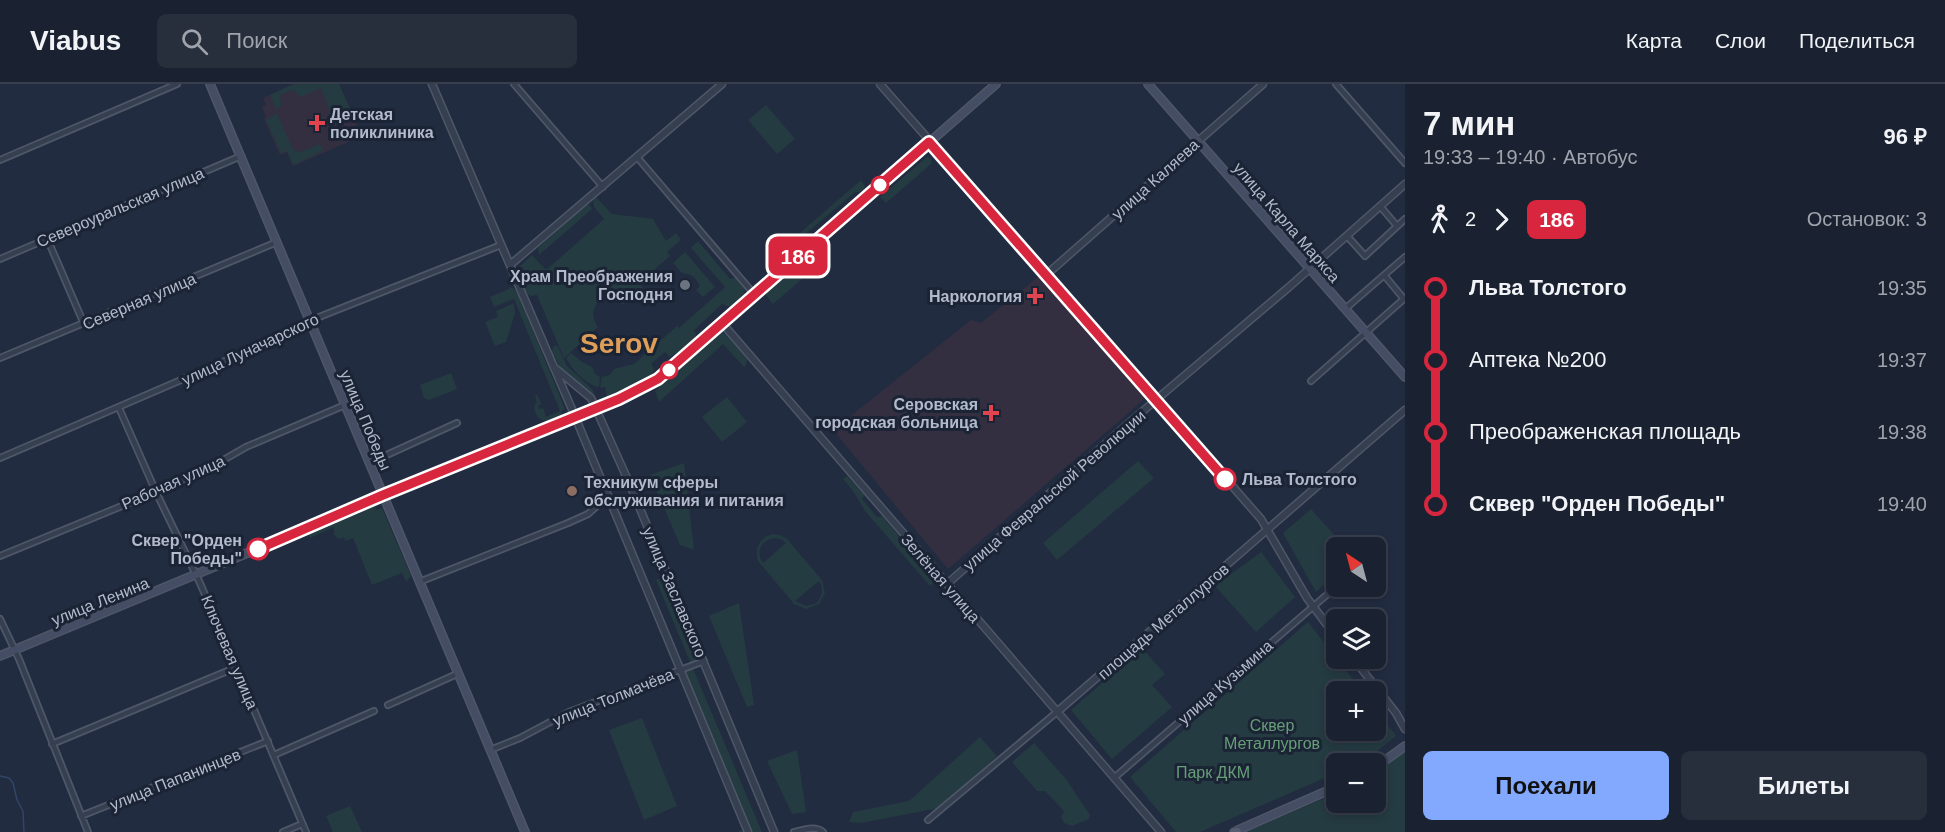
<!DOCTYPE html>
<html lang="ru">
<meta charset="utf-8">
<style>
:root{--surface:#1a2130;--page:#272e3c;--text:#f1f3f6;--muted:#9fa3ab;--line:#383e4c;--accent:#83a9ff}
body{margin:0;font-family:Arial,sans-serif;background:var(--page);color:var(--text);height:100vh;display:flex;flex-direction:column;font-size:22px;white-space:nowrap}
*{box-sizing:border-box;margin:0}
p{font-size:20px;color:var(--muted)}
.icon{flex:none;width:33px;height:33px;fill:none;stroke:currentColor;stroke-width:2;stroke-linecap:round;stroke-linejoin:round}
.map{position:relative;flex:1;overflow:hidden}
.drawer{display:flex;flex-direction:column;background:var(--surface);width:540px}
.drawer>*{flex:none}
.badge{padding:0 12px;border-radius:9px;font-size:21px;line-height:39px}
.needle{width:39px;rotate:324deg}
.tools{position:absolute;left:1326px;top:453px;display:grid;gap:12px}
.tools a{display:grid;place-items:center;width:60px;height:60px;border-radius:9px;background:var(--surface);box-shadow:0 3px 9px #0003,0 0 0 2px var(--line);font-size:30px}
.map>.badge{position:absolute;translate:-50% -50%;box-shadow:0 0 0 3px #fff}
.legs{display:flex;align-items:center;gap:9px;height:66px;padding:0 18px;font-size:20px}
.legs p{margin-inline-start:auto}
.head{display:flex;align-items:center;justify-content:space-between;height:102px;padding:0 18px}
h1{font-size:33px;font-weight:700;line-height:45px}
.primary-button{display:flex;gap:12px;margin-top:auto;padding:12px 18px}
.primary-button a{flex:1;height:69px;border-radius:9px;background:var(--accent);color:#111;font-size:24px;font-weight:700;line-height:69px;text-align:center}
.primary-button a+a{background:var(--page);color:var(--text)}
ul{padding:0 18px;list-style:none}
li{display:flex;align-items:center;gap:21px;height:72px;font-size:22px}
li i{display:grid;place-items:center;width:9px;height:100%;margin:0 8px;background:currentColor}
li i::after{content:'';width:15px;height:15px;margin:-8px;border:4px solid;border-radius:50%;background:var(--surface)}
li p{margin-inline-start:auto}
li:first-child i{background:linear-gradient(#0000 50%,currentColor 0)}
li:last-child i{background:linear-gradient(currentColor 50%,#0000 0)}
header{display:flex;align-items:center;gap:36px;box-sizing:border-box;height:84px;padding:0 30px;background:var(--surface);border-bottom:2px solid var(--line)}
header strong{font-size:28px}
nav{display:flex;gap:33px;margin-inline-start:auto;font-size:21px}
.search{width:420px;height:54px;background:var(--page);display:flex;align-items:center;gap:15px;box-sizing:border-box;padding:0 21px;border-radius:9px;color:var(--muted);font-size:22px}
main{display:flex;flex:1;min-height:0}
.map>svg:first-child{display:block}
.medical{fill:#332f40}
.green{fill:#243b41;fill-rule:evenodd}
.lines{fill:none;stroke-linecap:round;stroke-linejoin:round}
.stream{stroke:#324467;stroke-width:1.5}
.minor-casing{stroke:#4e5768;stroke-width:8}
.tertiary-casing{stroke:#4e5768;stroke-width:9}
.secondary-casing{stroke:#4e5768;stroke-width:10}
.primary-casing{stroke:#3f4859;stroke-width:10}
.minor{stroke:#363f50;stroke-width:4.5}
.tertiary{stroke:#363f50;stroke-width:6}
.secondary{stroke:#444d63;stroke-width:7}
.primary{stroke:#545e70;stroke-width:8}
.line-1-casing{stroke:#fff;stroke-width:14}
.line-1{stroke:#d7263d;stroke-width:9}
.health-dot{fill:#e0444e;stroke:#1b2435;stroke-width:2}
.stop-1-dot{fill:#fff;stroke:#d7263d;stroke-width:3}
.worship-dot{fill:#6b7280;stroke:#1b2435;stroke-width:2}
.education-dot{fill:#8d6e63;stroke:#1b2435;stroke-width:2}
.labels{text-anchor:middle;stroke-width:6;stroke-linejoin:round;paint-order:stroke}
.poi-label{font-size:16px;font-weight:bold;fill:#b2bacb;stroke:#1b2435;text-anchor:end}
.street-label{font-size:16px;fill:#b2bacb;stroke:#1b2435}
.stop-label{font-size:16px;font-weight:bold;fill:#b2bacb;stroke:#1b2435;text-anchor:start}
.park-label{font-size:16px;fill:#679e78;stroke:#1b2435}
.town-label{font-size:28px;font-weight:bold;fill:#de9e5a;stroke:#1b2435}
</style>
<header>
<strong>Viabus</strong>
<div class="search"><svg class="icon" aria-label="search" viewBox="0 0 24 24"><circle cx="10" cy="10" r="6"/><path d="M15 15l6 6"/></svg>Поиск</div>
<nav><a>Карта</a><a>Слои</a><a>Поделиться</a></nav>
</header>
<main>
<div class="map">
<svg width="1405" height="748" viewBox="0 0 1405 748">
<rect width="100%" height="100%" fill="#222c40"/>
<path class="medical" d="M294,0H339L362,52L293,82L287,68L280,71L264,35L266,33L262,23L266,21L263,14Z
M1043,189L1148,312L948,485L833,346L971,236L981,239Z"/>
<path class="green" d="M294,0H339L352,29L330,37L332,31L321,4L301,13L292,6L280,11L281,22L276,25L270,11Z
M766,21L795,55L777,70L748,36Z
M277,29L293,66L300,68L320,60L323,67L293,81L287,67L281,69L266,36Z
M928,72L931,76V80L886,119L880,113Z
M861,96L865,102L864,106L859,108H855L797,157L796,165H790L786,161Z
M596,113L612,130L653,135L666,157L676,149L681,156L667,168L670,172L639,199L643,204L623,221C607,202 583,223 598,243L564,274L537,211L530,212C523,206 519,193 519,183L532,171L546,186L604,135L594,123L593,116Z
M586,121H590L592,125L539,171L538,164Z
M698,157L730,195L736,193L744,204L745,209L730,223L722,220L694,246L697,253L683,265L670,273L665,268L651,280L655,286L650,292L634,301L607,313L605,303L600,304L602,293L610,291L614,285L634,280L677,242L679,244L725,203L691,164Z
M685,168L715,203L703,213L696,206L700,202C695,194 694,190 682,189L673,179Z
M800,180L808,190L773,220L765,210Z
M509,203L515,205L519,213L565,325L561,327L562,331C549,339 536,340 534,322L537,318L535,311H537L541,320L538,322L539,325L543,324L546,333L560,327L514,215L494,223L490,213L509,205Z
M514,219L515,229L506,258L495,262L485,238L498,233L496,227Z
M721,249L726,250L747,275L746,281L744,283L723,260L659,318L655,307Z
M557,261L567,282L592,305L594,308L592,311L559,282L552,267L553,263Z
M571,269L582,278L592,283L595,290L600,293L599,303C588,302 571,285 566,274Z
M451,289L457,305L429,316L424,314L420,301Z
M727,313L747,338L722,358L702,333Z
M1138,377L1154,394L1057,476L1043,459Z
M684,379L694,466L680,461L650,391Z
M847,392L864,411L862,415L877,433L882,432L898,451V457L906,459L916,471L914,476L931,496L936,494L938,496L930,502L865,427L853,407L843,395Z
M375,422L376,426L382,424L411,492L406,498L402,489L372,501L353,454L345,457L344,453L339,455L334,451V443L310,454L308,449L309,446L334,435L340,436Z
M1311,425L1345,463L1336,464V489L1316,508L1283,449Z
M773,450L780,451L787,455L822,496L825,509L819,520L806,525L794,520L758,477C755,464 759,454 773,450ZM774,454L781,455L786,459L763,479C755,468 761,456 774,454ZM819,497C824,505 822,511 817,519L806,522L795,517Z
M1261,468L1295,513L1256,548L1215,502Z
M662,494L667,496L697,571V576L691,580L656,496Z
M739,519L754,621L747,623L709,532Z
M1308,538L1362,607L1336,608V646H1376V625L1396,652L1366,676L1358,679L1336,680V689L1200,748H1176L1130,693Z
M1142,564L1165,590L1152,601L1172,623L1112,675L1071,626Z
M692,582L762,748H737L746,744L680,587Z
M642,634L677,722L644,736L609,646Z
M980,653L997,672L939,724L861,739L849,738L853,728L909,717Z
M1034,659L1066,695L1090,731L1089,735L1072,742L1064,739L1061,733L1064,727L1045,707H1037L1012,678Z
M797,666L806,728L792,730L767,677Z
M1403,668L1405,670V748H1246L1336,709V718H1376V690Z
M350,722L362,748H333L326,732Z"/>
<g class="lines">
<path class="stream" d="M0,692L9,694L13,699L17,716L23,727L24,748"/>
<defs>
<path id="minor" d="M514,0L603,103
M1336,0L1405,79
M637,73L754,210
M0,76L177,0
M1380,122L1397,142
M1347,152L1365,172L1405,135
M47,154L84,240
M0,175L241,72
M1384,191L1404,215
M1345,225L1405,173
M0,274L277,158
M1311,297L1405,214
M119,324L156,408L200,499L306,748
M0,374L311,240L319,233L501,161
M369,379L457,339
M0,472L156,408L213,382L246,363L345,321
M419,498L568,439L588,430L608,412
M0,535L19,575L88,748
M388,621L457,590
M52,660L237,583
M490,666L520,654L569,628L704,577
M274,671L374,627
M1114,694L1337,502
M81,732L268,657
M928,736L1057,628
M283,748L302,740
M794,748C803,746 815,741 823,748"/>
<path id="tertiary" d="M432,0L571,323L748,748
M880,0L1261,435L1307,514L1336,553
M510,181L722,0
M1046,191L1263,0
M722,239L1161,748
M556,285L591,314L631,403L774,748
M947,500L1130,338L1289,203L1405,100
M1353,574L1396,629L1405,645
M1057,628L1405,326"/>
<path id="secondary" d="M210,0L525,748
M1148,0L1405,293
M0,572L641,305L669,286L996,0
M1376,683L1405,662
M1236,747L1336,703"/>
<path id="primary" d="M1234,748H1237"/>
</defs>
<use href="#minor" class="minor-casing"/>
<use href="#tertiary" class="tertiary-casing"/>
<use href="#secondary" class="secondary-casing"/>
<use href="#primary" class="primary-casing"/>
<use href="#minor" class="minor"/>
<use href="#tertiary" class="tertiary"/>
<use href="#secondary" class="secondary"/>
<use href="#primary" class="primary"/>
</g>
<g class="lines">
<defs>
<path id="line-1" d="M258,465L383,411L619,315L658,295L929,58L1225,395"/>
</defs>
<use href="#line-1" class="line-1-casing"/>
<use href="#line-1" class="line-1"/>
</g>
<g class="health-dot">
<path d="M314 30h6v6h6v6h-6v6h-6v-6h-6v-6h6z"/>
<path d="M1032 203h6v6h6v6h-6v6h-6v-6h-6v-6h6z"/>
<path d="M988 320h6v6h6v6h-6v6h-6v-6h-6v-6h6z"/>
</g>
<g class="stop-1-dot">
<circle cx="880" cy="101" r="8"/>
<circle cx="669" cy="286" r="8"/>
<circle cx="1225" cy="395" r="10"/>
<circle cx="258" cy="465" r="10"/>
</g>
<circle class="worship-dot" cx="685" cy="201" r="6"/>
<circle class="education-dot" cx="572" cy="407" r="6"/>
<g class="labels">
<g class="poi-label">
<text x="330" y="36" text-anchor="start">Детская<tspan x="330" dy="18">поликлиника</tspan></text>
<text x="673" y="198">Храм Преображения<tspan x="673" dy="18">Господня</tspan></text>
<text x="1022" y="218">Наркология</text>
<text x="978" y="326">Серовская<tspan x="978" dy="18">городская больница</tspan></text>
<text x="584" y="404" text-anchor="start">Техникум сферы<tspan x="584" dy="18">обслуживания и питания</tspan></text>
</g>
<g class="street-label">
<text transform="translate(1155 95) rotate(-42)" y="6">улица Каляева</text>
<text transform="translate(120 123) rotate(-23)" y="6">Североуральская улица</text>
<text transform="translate(1287 138) rotate(49)" y="6">улица Карла Маркса</text>
<text transform="translate(139 217) rotate(-23)" y="6">Северная улица</text>
<text transform="translate(250 265) rotate(-25)" y="6">улица Луначарского</text>
<text transform="translate(366 336) rotate(67)" y="6">улица Победы</text>
<text transform="translate(173 398) rotate(-24)" y="6">Рабочая улица</text>
<text transform="translate(1054 406) rotate(-41)" y="6">улица Февральской Революции</text>
<text transform="translate(941 494) rotate(49)" y="6">Зелёная улица</text>
<text transform="translate(675 508) rotate(67)" y="6">улица Заславского</text>
<text transform="translate(100 517) rotate(-22)" y="6">улица Ленина</text>
<text transform="translate(1163 537) rotate(-41)" y="6">площадь Металлургов</text>
<text transform="translate(230 568) rotate(67)" y="6">Ключевая улица</text>
<text transform="translate(1225 598) rotate(-41)" y="6">улица Кузьмина</text>
<text transform="translate(613 613) rotate(-22)" y="6">улица Толмачёва</text>
<text transform="translate(175 695) rotate(-22)" y="6">улица Папанинцев</text>
</g>
<g class="stop-label">
<text x="1242" y="401">Льва Толстого</text>
<text x="242" y="462" text-anchor="end">Сквер "Орден<tspan x="242" dy="18">Победы"</tspan></text>
</g>
<g class="park-label">
<text x="1272" y="647">Сквер<tspan x="1272" dy="18">Металлургов</tspan></text>
<text x="1213" y="694">Парк ДКМ</text>
</g>
<g class="town-label">
<text x="619" y="269">Serov</text>
</g>
</g>
</svg>
<div class="tools">
<a><svg class="needle" viewBox="-14 -14 28 28"><path d="M0-13l5 13h-10z" fill="#e53935"/><path d="M0 13l5-13h-10z" fill="#9fa3ab"/></svg></a>
<a><svg class="icon" aria-label="layers" viewBox="0 0 24 24"><path d="M12 4l9 5-9 5-9-5zM3 14l9 5 9-5"/></svg></a>
<a>+</a>
<a>−</a>
</div>
<b class="badge" style="left:798px;top:172px;background:#d7263d;color:#fff">186</b>
</div>
<section class="drawer">
<div class="head"><div><h1>7 мин</h1><p>19:33 – 19:40 · Автобус</p></div><b>96 ₽</b></div>
<div class="legs"><svg class="icon" aria-label="walk" viewBox="0 0 24 24"><circle cx="13" cy="4" r="2"/><path d="M13 8l-2 6 4 7M11 14l-3 7M7 12l3-4h3l4 4"/></svg>2<svg class="icon" aria-label="forward" viewBox="0 0 24 24"><path d="M9 5l7 7-7 7"/></svg><b class="badge" style="background:#d7263d;color:#fff">186</b><p>Остановок: 3</p></div>
<ul>
<li><i style="color:#d7263d"></i><b>Льва Толстого</b><p>19:35</p></li>
<li><i style="color:#d7263d"></i><span>Аптека №200</span><p>19:37</p></li>
<li><i style="color:#d7263d"></i><span>Преображенская площадь</span><p>19:38</p></li>
<li><i style="color:#d7263d"></i><b>Сквер &quot;Орден Победы&quot;</b><p>19:40</p></li>
</ul>
<div class="primary-button"><a>Поехали</a><a>Билеты</a></div>
</section>
</main>
